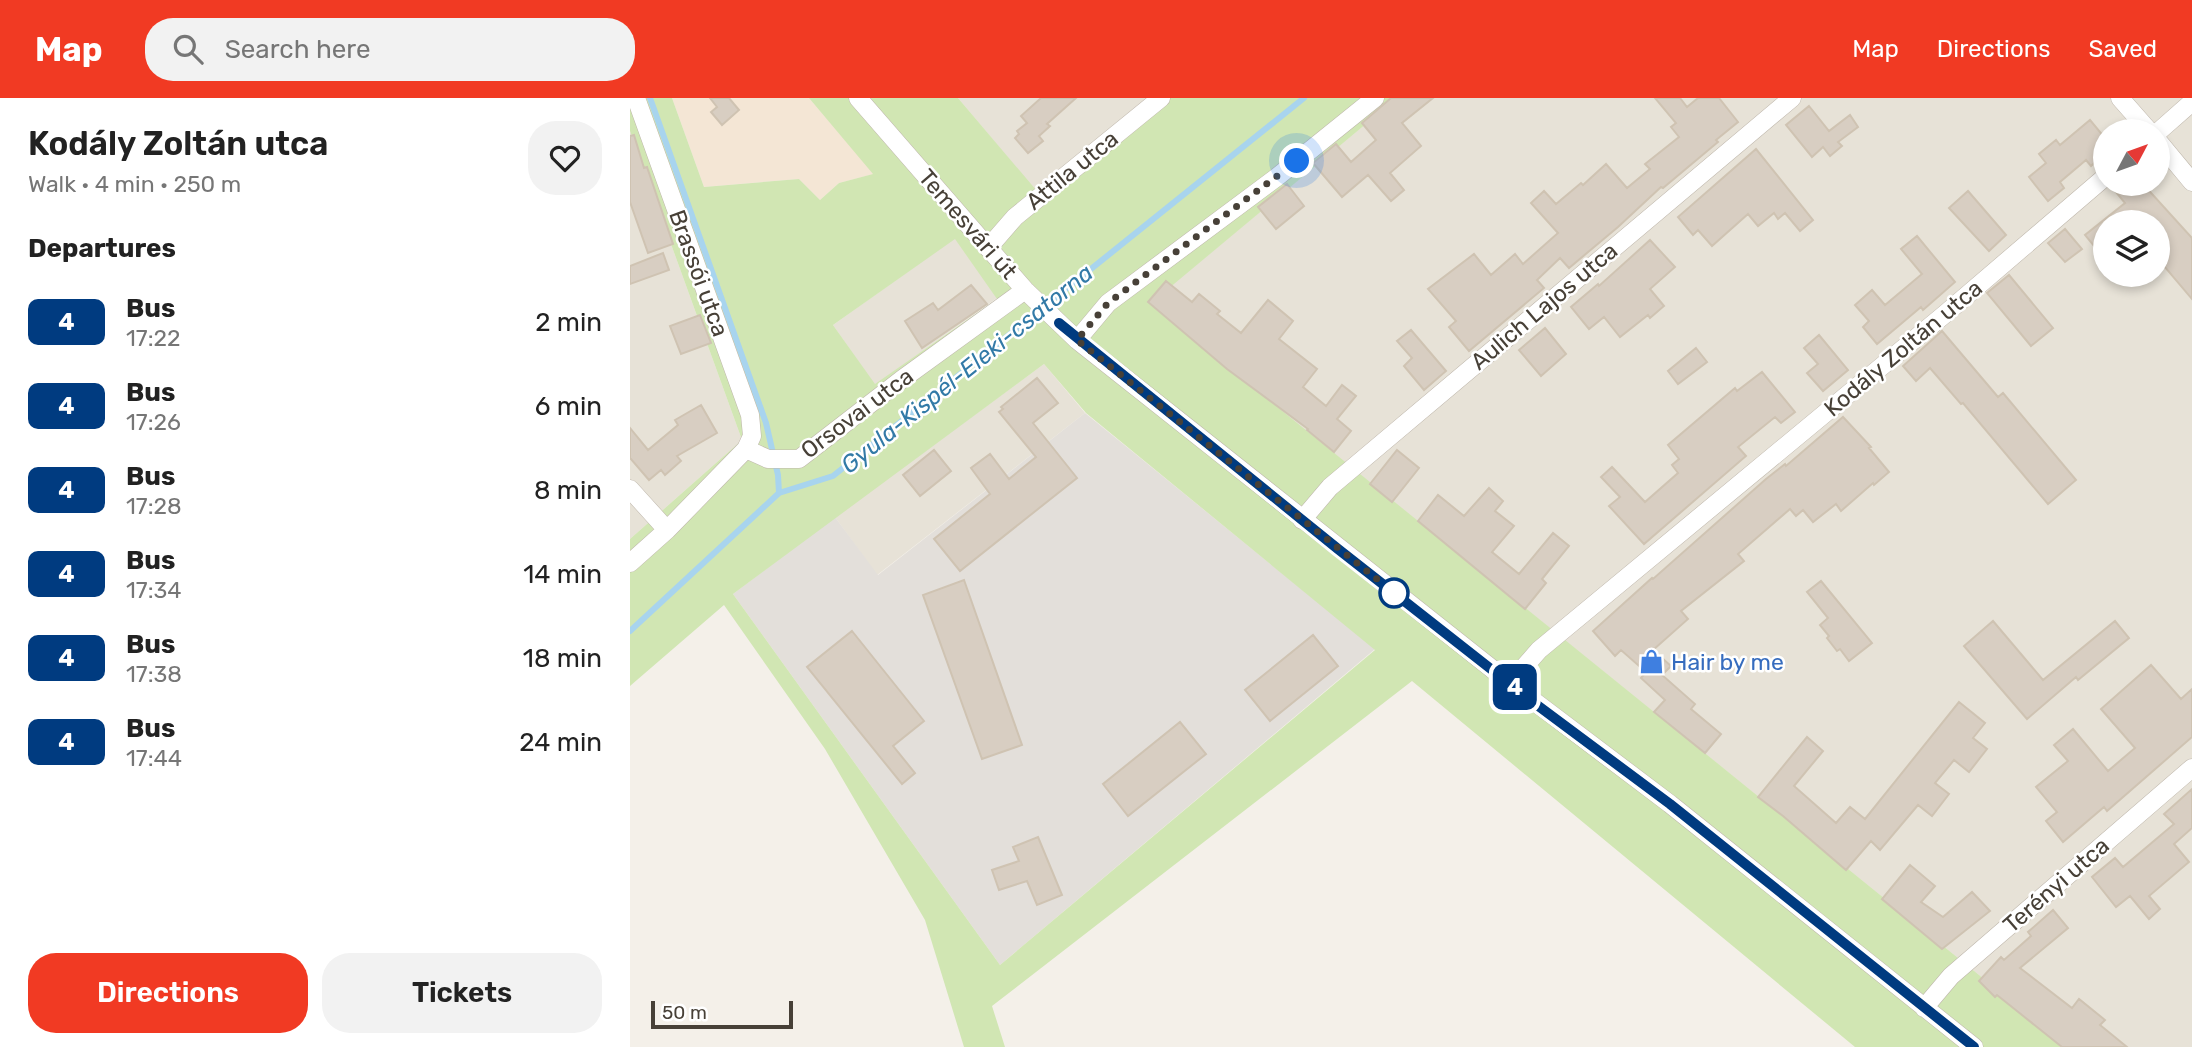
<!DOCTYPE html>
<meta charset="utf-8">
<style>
:root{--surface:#fff;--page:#f2f2f2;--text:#222;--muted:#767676;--accent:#f13a23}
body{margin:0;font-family:Rubik,sans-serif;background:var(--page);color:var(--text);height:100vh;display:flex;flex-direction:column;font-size:26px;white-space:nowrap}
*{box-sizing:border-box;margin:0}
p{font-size:23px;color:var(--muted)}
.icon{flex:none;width:38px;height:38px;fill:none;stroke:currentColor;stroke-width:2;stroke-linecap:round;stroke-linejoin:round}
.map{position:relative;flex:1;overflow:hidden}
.panel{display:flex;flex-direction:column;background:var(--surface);width:630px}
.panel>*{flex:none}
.badge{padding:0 14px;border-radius:10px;font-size:24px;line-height:46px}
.needle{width:46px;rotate:49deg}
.buttons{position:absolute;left:1463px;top:21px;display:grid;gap:14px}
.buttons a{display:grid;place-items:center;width:77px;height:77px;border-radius:50%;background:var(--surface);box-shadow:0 4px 10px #0003;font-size:35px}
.scale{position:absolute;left:21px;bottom:18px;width:142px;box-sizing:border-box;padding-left:7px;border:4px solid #474037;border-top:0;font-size:19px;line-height:24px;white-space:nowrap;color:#474037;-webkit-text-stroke:5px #fff;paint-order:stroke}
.you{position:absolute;width:35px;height:35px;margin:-18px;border:5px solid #fff;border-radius:50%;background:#1a73e8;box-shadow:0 0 0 10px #1a73e833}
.map>.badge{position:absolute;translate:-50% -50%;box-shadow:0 0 0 4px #fff}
h2{padding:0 28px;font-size:26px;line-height:63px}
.round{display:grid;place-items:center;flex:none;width:74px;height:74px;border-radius:28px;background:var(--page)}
.summary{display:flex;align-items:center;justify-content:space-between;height:119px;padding:0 28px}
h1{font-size:33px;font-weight:600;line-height:52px}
.action{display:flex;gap:14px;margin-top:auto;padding:14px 28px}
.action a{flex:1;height:80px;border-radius:28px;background:var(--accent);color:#fff;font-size:28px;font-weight:600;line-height:80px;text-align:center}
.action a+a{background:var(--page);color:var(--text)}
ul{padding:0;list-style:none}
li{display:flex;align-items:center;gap:21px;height:84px;padding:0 28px}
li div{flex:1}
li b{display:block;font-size:26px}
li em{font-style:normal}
li .badge{min-width:77px;font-weight:700;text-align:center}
header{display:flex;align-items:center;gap:42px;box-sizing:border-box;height:98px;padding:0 35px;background:var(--accent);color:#fff}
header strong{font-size:33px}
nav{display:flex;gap:38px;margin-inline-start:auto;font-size:24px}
.search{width:490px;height:63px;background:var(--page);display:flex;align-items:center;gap:18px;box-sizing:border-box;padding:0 24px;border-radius:28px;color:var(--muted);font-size:26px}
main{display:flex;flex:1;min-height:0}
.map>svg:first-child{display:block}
.residential{fill:#e7e2d7;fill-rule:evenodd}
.commercial{fill:#f4e6d5}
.industrial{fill:#e3dfda}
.green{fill:#d1e6b3;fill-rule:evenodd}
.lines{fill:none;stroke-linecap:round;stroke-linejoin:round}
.stream{stroke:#a8d4ee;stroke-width:6}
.building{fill:#d8cec2;stroke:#cfc3b2;stroke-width:2}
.minor-casing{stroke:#bfb7ac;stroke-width:19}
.minor{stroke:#fff;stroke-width:18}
.line-casing{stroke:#fff;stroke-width:16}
.line{stroke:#003b80;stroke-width:10}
.walk{stroke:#474037;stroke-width:7;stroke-dasharray:0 12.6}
.stop-dot{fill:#fff;stroke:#003b80;stroke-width:3.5}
.labels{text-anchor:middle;stroke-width:5;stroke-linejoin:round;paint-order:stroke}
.street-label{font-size:23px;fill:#474037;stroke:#fff}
.shop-label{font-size:23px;fill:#366cbe;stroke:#fff;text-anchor:start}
.water-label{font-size:24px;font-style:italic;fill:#327aa7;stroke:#fff}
</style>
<header>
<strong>Map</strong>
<div class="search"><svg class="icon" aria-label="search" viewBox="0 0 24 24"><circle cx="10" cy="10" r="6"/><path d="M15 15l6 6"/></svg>Search here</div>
<nav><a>Map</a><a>Directions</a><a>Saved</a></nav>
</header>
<main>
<section class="panel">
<div class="summary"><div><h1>Kodály Zoltán utca</h1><p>Walk · 4 min · 250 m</p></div><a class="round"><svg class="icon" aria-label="heart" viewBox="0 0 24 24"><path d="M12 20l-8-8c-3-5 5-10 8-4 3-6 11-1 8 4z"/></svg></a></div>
<h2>Departures</h2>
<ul>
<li><span class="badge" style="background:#003b80;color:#fff">4</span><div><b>Bus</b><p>17:22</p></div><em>2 min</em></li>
<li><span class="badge" style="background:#003b80;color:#fff">4</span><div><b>Bus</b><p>17:26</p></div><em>6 min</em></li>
<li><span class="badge" style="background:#003b80;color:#fff">4</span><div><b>Bus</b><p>17:28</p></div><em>8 min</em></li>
<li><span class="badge" style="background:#003b80;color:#fff">4</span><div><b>Bus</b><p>17:34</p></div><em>14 min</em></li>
<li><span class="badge" style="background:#003b80;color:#fff">4</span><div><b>Bus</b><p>17:38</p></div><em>18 min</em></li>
<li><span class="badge" style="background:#003b80;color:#fff">4</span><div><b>Bus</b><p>17:44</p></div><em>24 min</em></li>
</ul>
<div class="action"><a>Directions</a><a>Tickets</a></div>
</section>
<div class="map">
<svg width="1562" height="949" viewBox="0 0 1562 949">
<rect width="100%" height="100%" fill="#f4f0e9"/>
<path class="residential" d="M328,0H519L406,93Z
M767,0H1562V949H1438L519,206ZM1475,33H1528V86H1475ZM1475,124H1528V177H1475Z
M0,33L112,342L0,441Z
M325,140L367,200L245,287L203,227Z
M414,266L455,315L247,477L205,419Z"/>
<path class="commercial" d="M42,0H179L244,76L209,85L190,102L169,81L74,89Z"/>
<path class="industrial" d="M455,315L745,551L370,867L103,496L205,419L248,477Z"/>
<path class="green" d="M0,0H42L74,89L169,81L190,102L209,85L243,76L179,0H328L407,93L519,0H767L520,206L1438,949H1225L782,583L362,908L375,949H334L295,822L195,651L94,507L0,588V441L112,342L0,33ZM325,141L367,201L245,286L203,227ZM414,266L456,315L745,552L370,867L103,496Z"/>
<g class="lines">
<path class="stream" d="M20,0L136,325L148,377L149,395
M0,533L149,395L203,378L674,0"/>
</g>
<path class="building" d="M80,0H99L109,12L92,27L81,14L87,9Z
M411,0H446L417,26L420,28L409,38L413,43L398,55L385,40L389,36L387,33L397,25L391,18Z
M761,0H803L772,25L791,48L760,75L774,92L761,103L738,77L712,99L683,65L706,46L721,64L746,42L732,25Z
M1025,0H1050L1057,9L1068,0H1089L1108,24L1086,42L1088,44L1033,90L1031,89L988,129L939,170L930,160L907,182L914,190L839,253L819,229L826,223L798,191L844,156L861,177L885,156L893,166L928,135L901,105L914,93L926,106L951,85L953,87L976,66L997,90L1020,71L1015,66L1049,39L1041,29L1046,25Z
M1179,8L1199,33L1220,17L1228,29L1208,44L1212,48L1200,58L1193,49L1182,59L1156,27Z
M1460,22L1475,40V55L1461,68L1456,62L1430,84L1434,90L1418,103L1399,79L1416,65L1409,56L1426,42L1430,47Z
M4,37L14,70L17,69L43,146L18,155L0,104V38Z
M1126,51L1183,122L1170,133L1155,115L1148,121L1144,115L1128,128L1118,116L1082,148L1068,132L1063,137L1048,119Z
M657,86L674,108L646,131L628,109Z
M1484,86H1513L1562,140V201L1528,161V124H1475V140L1464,148L1455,137L1495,105L1481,88Z
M1338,93L1376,137L1359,153L1319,110Z
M1435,131L1452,151L1435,164L1418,145Z
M1287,138L1325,184L1293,212L1291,209L1247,246L1233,229L1239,223L1225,207L1242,192L1255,207L1292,176L1271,151Z
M1020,142L1045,169L1020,191L1034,208L1020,220L1018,217L990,239L974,219L959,231L941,209L968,186L969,188Z
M33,155L39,172L0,186V168Z
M1379,177L1423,230L1401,248L1357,195Z
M536,183L562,204L569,196L590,213L587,216L611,235L638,202L663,223L649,241L687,271L673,289L696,308L712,287L726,298L707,321L721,333L704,354L677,332L678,331L597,271L518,204Z
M341,187L357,206L292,250L275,223L303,205L308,212Z
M70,217L81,245L51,256L40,228Z
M915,230L936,256L911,278L889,252Z
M781,232L816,273L794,292L774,268L782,260L767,243Z
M1312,233L1368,299L1373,295L1446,382L1418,406L1333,305L1331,306L1300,270L1286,283L1273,268Z
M1189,237L1218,272L1193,293L1177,275L1188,266L1174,250Z
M1066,250L1077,264L1048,286L1038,273Z
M1132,274L1165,314L1151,325L1145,319L1108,349L1116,358L1014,446L979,408L990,399L971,379L982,369L1015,404L1048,375L1042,367L1049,361L1038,347L1105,290L1107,293Z
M407,280L428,305L403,325L447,380L330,473L304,441L360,396L341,370L360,356L379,381L406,359L369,314L373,311L371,309Z
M71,307L87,335L47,358L51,363L35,377L31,372L19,382L0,360V330L18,352L48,327L45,322Z
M1213,319L1241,349L1239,350L1259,374L1244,387L1243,385L1211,413L1206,406L1183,424L1173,412L1166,418L1160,411L1108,456L1114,463L1051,513L1058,521L1023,552L1041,568L1032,577L1065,606L1061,611L1091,636L1075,655L1024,614L1035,602L1011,580L1016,574L991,552L985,558L963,533L1022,480L1023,481L1136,381L1155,366L1156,368Z
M304,352L321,373L290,398L273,377Z
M767,352L789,370L762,404L740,386Z
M859,390L873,403L865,413L884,428L862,454L889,476L923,435L939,448L912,481L916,485L895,511L788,423L808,397L834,418Z
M334,482L392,647L352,661L293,497Z
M1191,483L1242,545L1219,563L1210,551L1207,553L1197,540L1199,538L1190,527L1198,520L1177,494Z
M1363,523L1413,582L1485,523L1499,540L1448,582L1446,579L1397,621L1334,548Z
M222,533L294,623L263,648L285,675L272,686L177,569Z
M683,537L708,568L640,623L615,592Z
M1521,567L1551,601L1562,591V639L1477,713L1474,709L1433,744L1416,723L1427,714L1406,689L1438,663L1424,647L1443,631L1478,673L1505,650L1471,611Z
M1329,604L1355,625L1343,640L1357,651L1339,674L1324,662L1305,685L1319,696L1302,718L1288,707L1250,752L1241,743L1216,772L1153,718L1128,699L1177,639L1193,653L1164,688L1206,725L1220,709L1235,721Z
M550,624L576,656L498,718L473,686Z
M1562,691V730L1544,746L1559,764L1519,798L1530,811L1519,821L1500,798L1486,809L1462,779L1485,760L1493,769L1544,726L1534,716Z
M408,739L432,797L407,807L397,783L369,792L362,772L389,763L383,749Z
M1280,767L1305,788L1291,804L1313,819L1342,794L1360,813L1312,851L1252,801Z
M1423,812L1438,830L1390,870L1442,910L1449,901L1475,922L1470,927L1497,949H1432L1367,897L1365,899L1349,883L1371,859L1374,862L1401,838L1398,834Z"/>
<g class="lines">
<defs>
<path id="minor" d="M228,0L395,192L447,242L880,585L1040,706L1344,949
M1490,0L1519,33
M1528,34L1562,4
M1528,43L1562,84
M358,150L385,119L531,0
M447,242L478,205L647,79L745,0
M116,351L138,361H169L271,282L395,192
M0,391L37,432
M672,422L700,389L1162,0
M0,465L37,432L116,351L122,338L120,317L6,0
M880,585L909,552L1315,216L1475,79
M1294,910L1321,878L1562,670"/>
</defs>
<use href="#minor" class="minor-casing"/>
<use href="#minor" class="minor"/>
</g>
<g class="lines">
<defs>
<path id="line" d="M429,225L708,451L903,604L1040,706L1344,949"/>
</defs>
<use href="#line" class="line-casing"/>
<use href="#line" class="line"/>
<path class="walk" d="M667,63L478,205L447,242L772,501L764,495"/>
</g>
<defs>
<symbol id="shop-bare" viewBox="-9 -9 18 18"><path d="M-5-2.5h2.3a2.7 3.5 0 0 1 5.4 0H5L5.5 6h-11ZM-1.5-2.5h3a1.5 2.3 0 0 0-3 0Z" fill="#3f7fe0" stroke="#fff" stroke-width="2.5" paint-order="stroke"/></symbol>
</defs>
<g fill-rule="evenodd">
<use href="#shop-bare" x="1004" y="546" width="35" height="35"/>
</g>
<circle class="stop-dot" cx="764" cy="495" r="14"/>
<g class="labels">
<g class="street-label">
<text transform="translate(442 72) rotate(-39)" y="8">Attila utca</text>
<text transform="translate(338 126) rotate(49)" y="8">Temesvári út</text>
<text transform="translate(69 175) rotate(70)" y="8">Brassói utca</text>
<text transform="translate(914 208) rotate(-40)" y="8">Aulich Lajos utca</text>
<text transform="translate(1273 250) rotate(-40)" y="8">Kodály Zoltán utca</text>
<text transform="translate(227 315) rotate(-37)" y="8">Orsovai utca</text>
<text transform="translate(1426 787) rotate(-41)" y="8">Terényi utca</text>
</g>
<g class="shop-label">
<text x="1041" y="572">Hair by me</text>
</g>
<g class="water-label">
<text transform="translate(337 271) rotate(-39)" y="8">Gyula-Kispél-Eleki-csatorna</text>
</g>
</g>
</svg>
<div class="buttons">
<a><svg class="needle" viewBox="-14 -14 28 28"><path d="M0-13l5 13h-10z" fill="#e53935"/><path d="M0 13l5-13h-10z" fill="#767676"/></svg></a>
<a><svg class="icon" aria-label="layers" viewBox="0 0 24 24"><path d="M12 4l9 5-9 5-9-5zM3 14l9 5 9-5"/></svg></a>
</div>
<div class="scale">50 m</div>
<div class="you" style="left:667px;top:63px"></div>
<b class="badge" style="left:885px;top:589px;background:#003b80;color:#fff">4</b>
</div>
</main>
